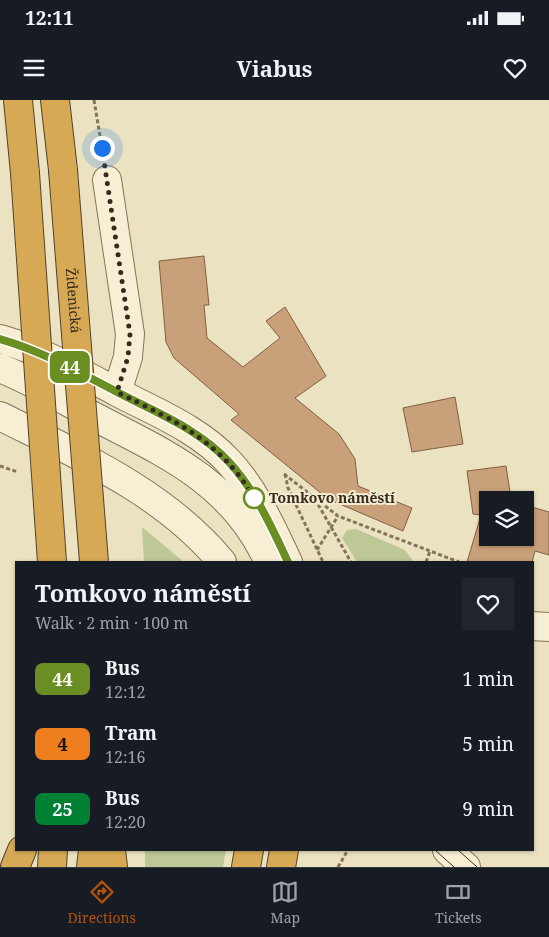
<!DOCTYPE html>
<meta charset="utf-8">
<style>
:root{--surface:#171b24;--page:#20242c;--text:#f1f3f6;--muted:#9ea1a6;--line:#363941;--accent:#b45309}
body{margin:0;font-family:"Noto Serif",serif;background:var(--page);color:var(--text);height:100vh;display:flex;flex-direction:column;font-size:19px;white-space:nowrap}
*{box-sizing:border-box;margin:0}
p{font-size:16px;color:var(--muted)}
.icon{flex:none;width:28px;height:28px;fill:none;stroke:currentColor;stroke-width:2;stroke-linecap:round;stroke-linejoin:round}
.map{position:relative;flex:1;overflow:hidden}
.sheet{position:absolute;left:15px;top:461px;width:519px;height:290px;display:flex;flex-direction:column;background:var(--surface);border-radius:0px;box-shadow:0 1px 4px #0004}
.sheet>*{flex:none}
.badge{padding:0 10px;border-radius:8px;font-size:18px;line-height:32px}
.fabs{position:absolute;left:479px;top:391px;display:grid;gap:10px}
.fabs a{display:grid;place-items:center;width:55px;height:55px;border-radius:0px;background:var(--surface);box-shadow:0 1px 4px #0004;font-size:25px}
.you{position:absolute;width:25px;height:25px;margin:-12px;border:4px solid #fff;border-radius:50%;background:#1a73e8;box-shadow:0 0 0 8px #1a73e833}
.map>.badge{position:absolute;translate:-50% -50%;box-shadow:0 0 0 2px #fff}
.round{display:grid;place-items:center;flex:none;width:52px;height:52px;border-radius:0px;background:var(--page)}
.headline{display:flex;align-items:center;justify-content:space-between;height:85px;padding:0 20px}
h1{font-size:24px;font-weight:700;line-height:38px}
ul{padding:0;list-style:none}
li{display:flex;align-items:center;gap:15px;height:65px;padding:0 20px}
li div{flex:1}
li b{display:block;font-size:19px}
li em{font-style:normal}
li .badge{min-width:55px;font-weight:700;text-align:center}
.status{display:flex;justify-content:space-between;align-items:center;height:35px;padding:0 25px;background:var(--surface);direction:ltr}
.status svg{height:14px;fill:currentColor}
header{display:flex;justify-content:space-between;align-items:center;height:65px;padding:0 20px;background:var(--surface);font-size:22px;font-weight:700}
.tabs{display:flex;justify-content:space-around;align-items:center;height:70px;border-top:1px solid var(--line);background:var(--surface);font-size:14px;color:var(--muted)}
.tabs a{display:grid;justify-items:center;gap:2px}
.tabs .on{color:var(--accent)}
.map>svg:first-child{display:block}
.green{fill:#bec896}
.building{fill:#c8a079;stroke:#826041}
.lines{fill:none;stroke-linecap:round;stroke-linejoin:round}
.minor-casing{stroke:#84745a;stroke-width:30}
.highway-casing{stroke:#51422e;stroke-width:30}
.path{stroke:#84745a;stroke-width:3;stroke-dasharray:4 2.5;stroke-linecap:butt}
.minor{stroke:#f7efd4;stroke-width:28}
.highway{stroke:#d7a955;stroke-width:28}
.tram{stroke:#342a1d;stroke-width:1}
.highway-bridge-casing{stroke:#51422e;stroke-width:30;stroke-linecap:butt}
.highway-bridge{stroke:#d7a955;stroke-width:28}
.line-casing{stroke:#fff;stroke-width:11}
.line{stroke:#6b8e23;stroke-width:8}
.walk{stroke:#342a1d;stroke-width:5;stroke-dasharray:0 9}
.stop-dot{fill:#fff;stroke:#6b8e23;stroke-width:2.5}
.labels{text-anchor:middle;stroke-width:4;stroke-linejoin:round;paint-order:stroke}
.street-label{font-size:14px;fill:#342a1d;stroke:#f3ecd0}
.stop-label{font-size:14px;font-weight:bold;fill:#342a1d;stroke:#f3ecd0;text-anchor:start}
</style>
<div class="status"><b>12:11</b><svg viewBox="0 0 49 12"><path d="M0 12V9h3v3zM5 12V6h3v6zM10 12V3h3v9zM15 12V0h3v12zM26 1h20v11H26zM47 4h2v5h-2z"/></svg></div>
<header><svg class="icon" aria-label="menu" viewBox="0 0 24 24"><path d="M4 6h16M4 12h16M4 18h16"/></svg>Viabus<svg class="icon" aria-label="heart" viewBox="0 0 24 24"><path d="M12 20l-8-8c-3-5 5-10 8-4 3-6 11-1 8 4z"/></svg></header>
<div class="map">
<svg width="549" height="767" viewBox="0 0 549 767">
<rect width="100%" height="100%" fill="#ebe2c1"/>
<path class="green" d="M142,427L184,462H144Z
M356,429L405,450L414,462H357L342,438L347,430Z
M145,750H226L223,767H145Z"/>
<path class="building" d="M204,156L209,205H204L207,238L243,267L280,238L266,221L285,207L326,276L295,298L339,334L355,359L358,386L412,408L403,431L328,399L231,320L239,314L174,258L166,242L159,161Z
M455,297L463,344L412,352L403,308Z
M506,366L510,392H515L516,400H488V438H525V405L549,412V455L535,451L532,462H467L481,415L473,414L467,371Z"/>
<g class="lines">
<defs>
<path id="minor" d="M107,80L130,234L128,257L117,292
M0,239C42,251 79,272 117,292C155,312 199,329 229,362C255,390 272,428 288,462
M0,268C33,281 64,300 95,317C164,353 228,380 265,454
M0,316C80,356 164,392 222,462
M532,526L549,527
M447,750L466,767"/>
<path id="highway" d="M18,0L25,73
M55,0L63,70
M111,750L113,767
M15,767L22,750
M52,767L53,750
M91,767L93,750
M246,767L249,750
M281,767L284,750"/>
</defs>
<use href="#minor" class="minor-casing"/>
<use href="#highway" class="highway-casing"/>
<path class="path" d="M94,0L103,54
M0,366L18,372
M284,374L338,416L459,462
M285,374L288,388L323,462
M315,399L351,462
M317,450L338,416
M426,462L430,451
M338,767L348,750"/>
<use href="#minor" class="minor"/>
<use href="#highway" class="highway"/>
<path class="tram" d="M435,750L454,767
M458,750L477,767"/>
<defs>
<g id="highway-bridge">
<path id="s1" d="M63,70L94,462"/>
<path d="M25,73L52,462"/>
</g>
</defs>
<use href="#highway-bridge" class="highway-bridge-casing"/>
<use href="#highway-bridge" class="highway-bridge"/>
</g>
<g class="lines">
<defs>
<path id="line" d="M0,239C42,251 79,272 117,292C155,312 199,329 229,362C255,390 272,428 288,462"/>
</defs>
<use href="#line" class="line-casing"/>
<use href="#line" class="line"/>
<path class="walk" d="M102,48L130,234L128,257L117,292C175,321 220,340 254,398"/>
</g>
<circle class="stop-dot" cx="254" cy="398" r="10"/>
<g class="labels">
<g class="street-label">
<text dy="5" stroke="none"><textPath href="#s1" startOffset="131">Židenická</textPath></text>
</g>
<g class="stop-label">
<text x="269" y="403">Tomkovo náměstí</text>
</g>
</g>
</svg>
<div class="fabs">
<a><svg class="icon" aria-label="layers" viewBox="0 0 24 24"><path d="M12 4l9 5-9 5-9-5zM3 14l9 5 9-5"/></svg></a>
</div>
<div class="you" style="left:102px;top:48px"></div>
<b class="badge" style="left:70px;top:267px;background:#6b8e23;color:#fff">44</b>
<section class="sheet">
<div class="headline"><div><h1>Tomkovo náměstí</h1><p>Walk · 2 min · 100 m</p></div><a class="round"><svg class="icon" aria-label="heart" viewBox="0 0 24 24"><path d="M12 20l-8-8c-3-5 5-10 8-4 3-6 11-1 8 4z"/></svg></a></div>
<ul>
<li><span class="badge" style="background:#6b8e23;color:#fff">44</span><div><b>Bus</b><p>12:12</p></div><em>1 min</em></li>
<li><span class="badge" style="background:#ee7e1e;color:#111">4</span><div><b>Tram</b><p>12:16</p></div><em>5 min</em></li>
<li><span class="badge" style="background:#008033;color:#fff">25</span><div><b>Bus</b><p>12:20</p></div><em>9 min</em></li>
</ul>
</section>
</div>
<nav class="tabs">
<a class="on"><svg class="icon" aria-label="directions" viewBox="0 0 24 24"><path d="M12 3l9 9-9 9-9-9zM9 14v-3h6M13 9l2 2-2 2"/></svg>Directions</a>
<a><svg class="icon" aria-label="map" viewBox="0 0 24 24"><path d="M3 6l6-2 6 2 6-2v14l-6 2-6-2-6 2zM9 4v14M15 6v14"/></svg>Map</a>
<a><svg class="icon" aria-label="tickets" viewBox="0 0 24 24"><path d="M3 7h18v10H3zM15 7v10"/></svg>Tickets</a>
</nav>
